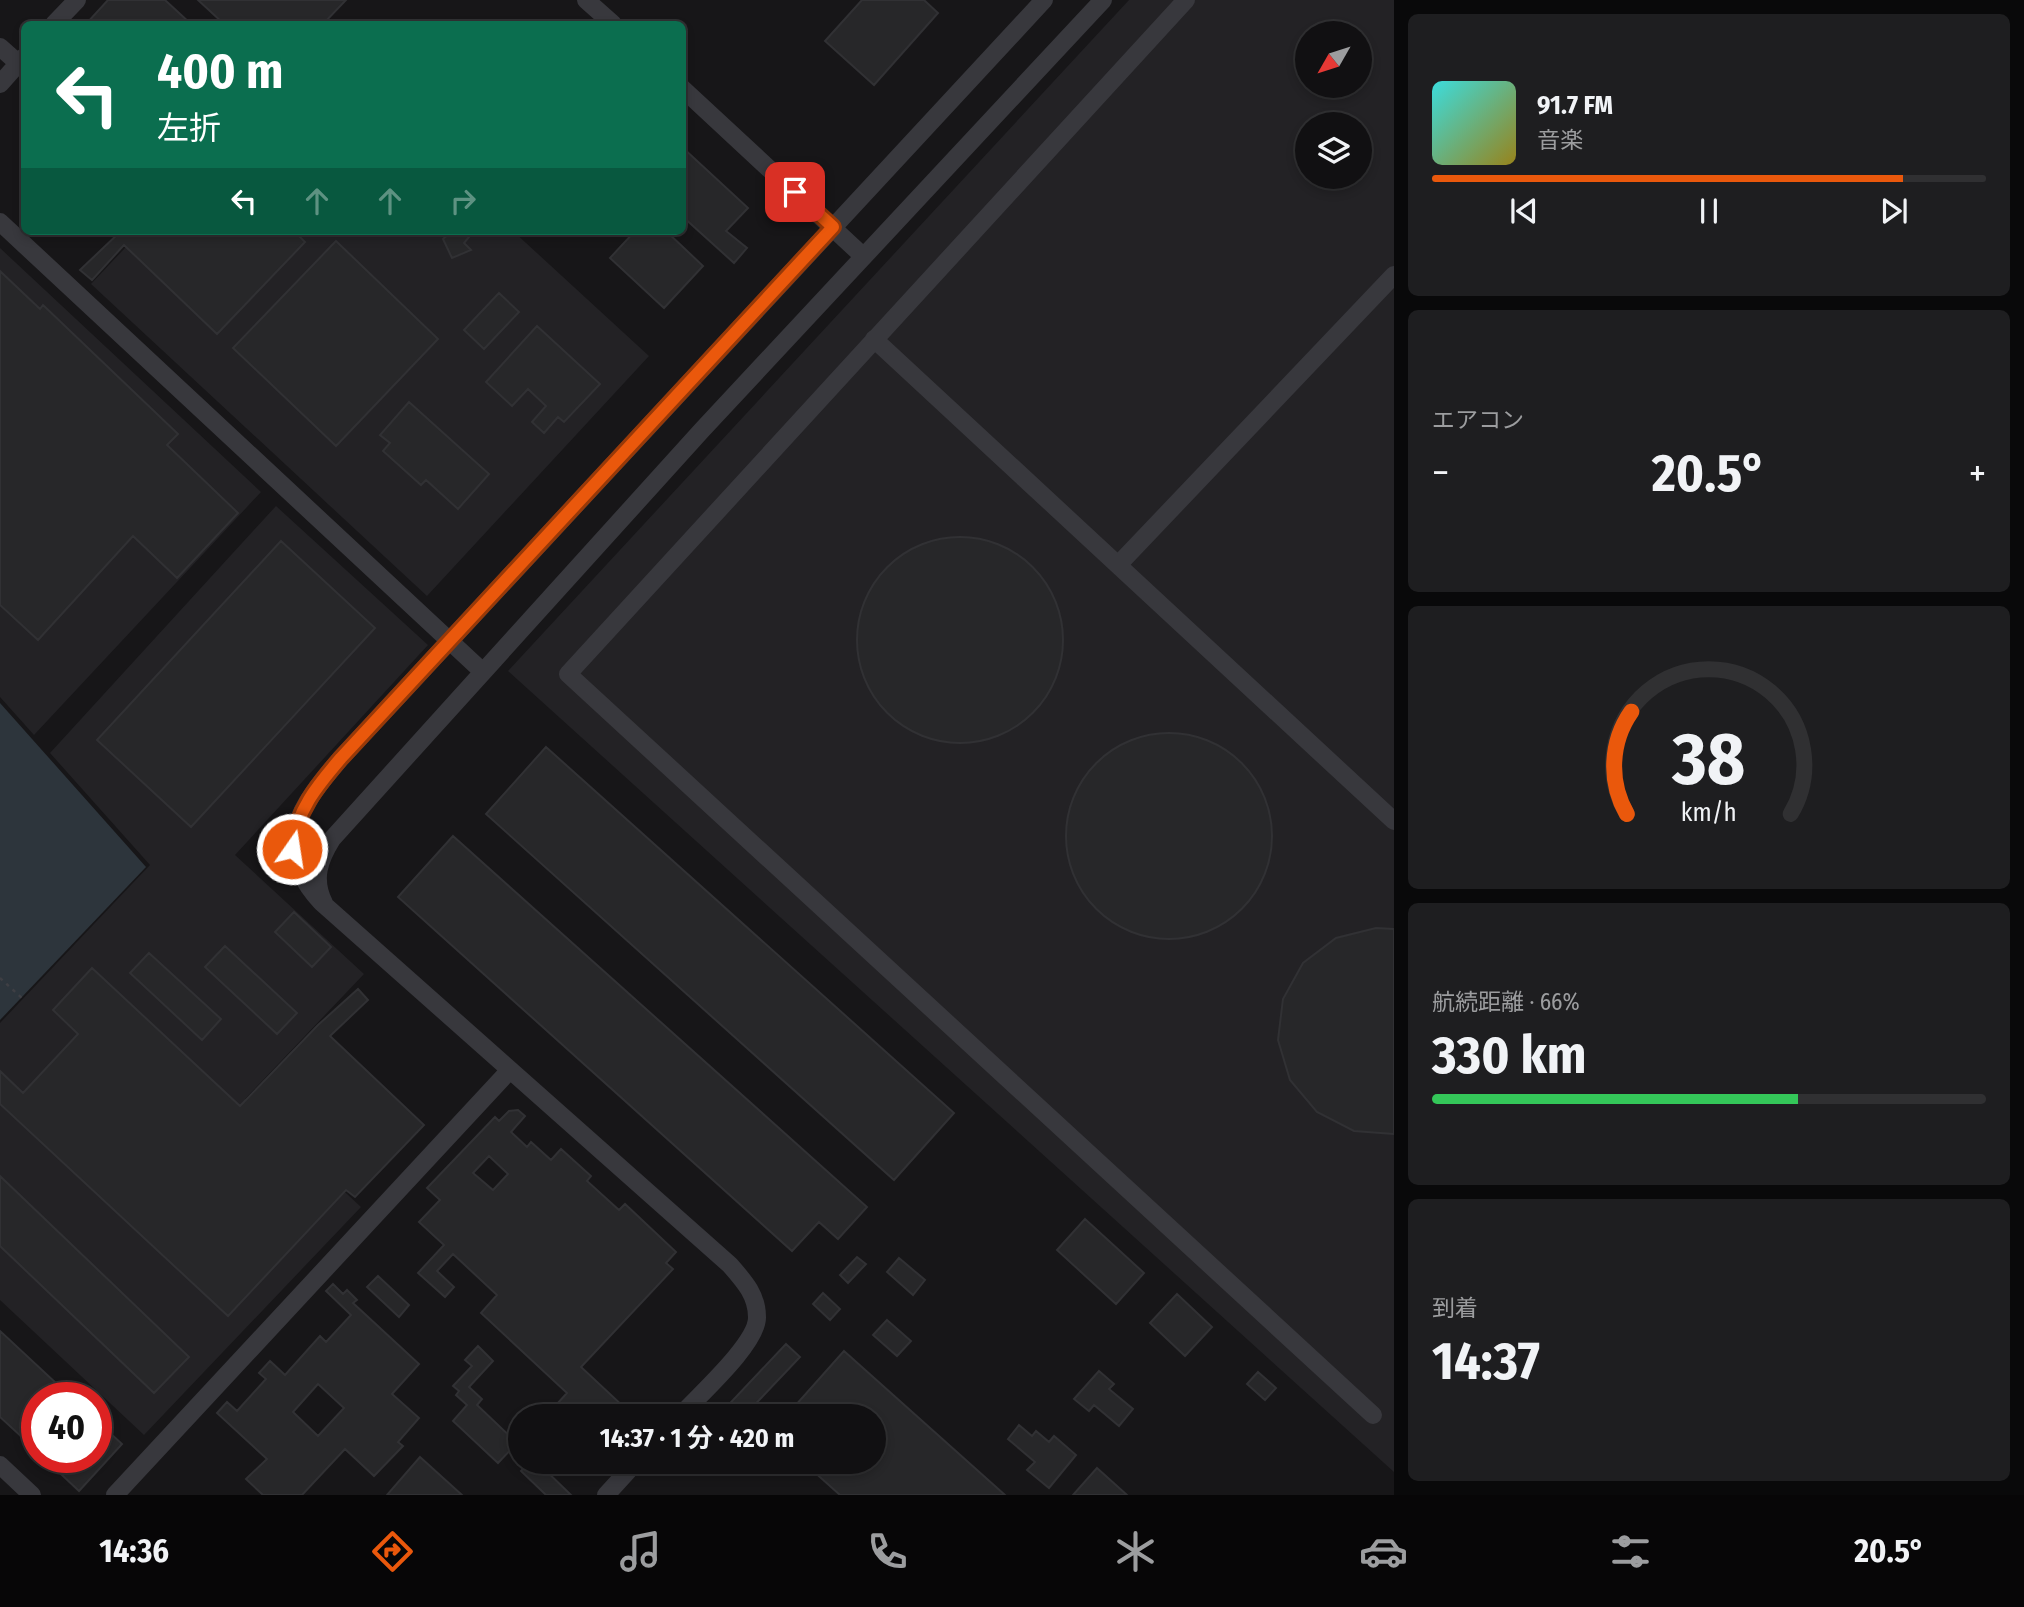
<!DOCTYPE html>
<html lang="ja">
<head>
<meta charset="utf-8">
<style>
  :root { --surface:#111012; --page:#1e1e20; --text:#f1f3f6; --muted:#9c9d9f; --line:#303032; --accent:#ea580c }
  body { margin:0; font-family:"Fira Sans Condensed","Noto Sans JP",sans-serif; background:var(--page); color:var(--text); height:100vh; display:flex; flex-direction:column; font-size:26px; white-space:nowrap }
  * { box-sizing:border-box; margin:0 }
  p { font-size:23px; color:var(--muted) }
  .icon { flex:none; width:38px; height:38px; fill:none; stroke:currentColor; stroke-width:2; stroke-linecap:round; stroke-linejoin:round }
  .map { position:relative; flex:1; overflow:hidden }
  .details { display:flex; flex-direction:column; gap:14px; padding:14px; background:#09090a; width:630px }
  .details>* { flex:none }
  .top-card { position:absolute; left:21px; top:21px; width:665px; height:214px; border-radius:10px; box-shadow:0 4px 10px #0003,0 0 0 2px var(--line); background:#0b6e4f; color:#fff; overflow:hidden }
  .needle { width:46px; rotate:231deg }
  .buttons { position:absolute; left:1295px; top:21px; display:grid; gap:14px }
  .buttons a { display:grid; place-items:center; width:77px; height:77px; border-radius:50%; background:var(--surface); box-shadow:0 4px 10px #0003,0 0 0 2px var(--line); font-size:35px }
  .speed { position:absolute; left:21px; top:1382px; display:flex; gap:14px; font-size:35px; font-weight:700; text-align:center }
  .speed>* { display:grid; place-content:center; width:91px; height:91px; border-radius:50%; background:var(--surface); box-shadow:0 4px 10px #0003,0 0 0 2px var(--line); line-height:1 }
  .speed .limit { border:10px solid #d22; background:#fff; color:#111 }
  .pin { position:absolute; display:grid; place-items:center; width:60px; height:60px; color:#fff; margin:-30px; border-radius:14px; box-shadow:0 4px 10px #0006 }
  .me { position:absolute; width:77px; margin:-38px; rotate:13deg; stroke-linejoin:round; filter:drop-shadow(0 0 5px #0008) }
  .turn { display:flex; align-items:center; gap:24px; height:147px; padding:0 21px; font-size:32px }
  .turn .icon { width:91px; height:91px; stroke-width:2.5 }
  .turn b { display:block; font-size:49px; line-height:60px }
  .lanes { display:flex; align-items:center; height:66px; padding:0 21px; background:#0003; justify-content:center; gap:35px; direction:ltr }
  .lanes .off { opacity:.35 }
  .big { font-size:52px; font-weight:700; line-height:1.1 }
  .details .card { flex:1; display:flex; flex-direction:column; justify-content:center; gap:10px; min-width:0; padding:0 24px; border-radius:10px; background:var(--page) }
  .details .dial { align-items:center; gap:0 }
  .dial svg { height:182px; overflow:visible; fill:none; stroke:var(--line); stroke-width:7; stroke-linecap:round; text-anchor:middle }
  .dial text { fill:var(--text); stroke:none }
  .song { display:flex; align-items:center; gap:21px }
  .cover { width:84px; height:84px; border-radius:10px; background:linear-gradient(135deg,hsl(180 70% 55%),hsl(50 70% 35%)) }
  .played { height:7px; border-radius:4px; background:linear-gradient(90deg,var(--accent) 85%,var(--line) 85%) }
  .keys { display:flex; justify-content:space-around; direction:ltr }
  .heat { display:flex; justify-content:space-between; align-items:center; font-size:38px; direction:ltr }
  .charge { height:10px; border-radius:5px; background:linear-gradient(90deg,#34c759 66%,var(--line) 0) }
  .trip { position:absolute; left:508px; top:1404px; width:378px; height:70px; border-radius:35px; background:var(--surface); box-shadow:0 4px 10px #0003,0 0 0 2px var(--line); font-weight:700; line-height:70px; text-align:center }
  .tabs { display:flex; height:112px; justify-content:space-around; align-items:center; background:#070607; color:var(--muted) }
  .tabs .icon { width:49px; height:49px }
  .tabs .on { color:var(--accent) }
  .tabs b { font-size:32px; color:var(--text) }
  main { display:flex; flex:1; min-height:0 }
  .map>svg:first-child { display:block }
</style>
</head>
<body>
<main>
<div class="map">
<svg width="1394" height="1495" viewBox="0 0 1394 1495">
  <rect width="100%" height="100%" fill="#171618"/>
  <path fill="#232225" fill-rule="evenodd" d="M1129 0H1394V1472L508 671ZM1307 33H1360V86H1307ZM1307 124H1360V177H1307Z
    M141 231H513L649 356 427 596 91 284Z
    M0 248 261 492 34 735 0 697Z
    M276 506 428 645 235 855 364 974 245 1099 361 1207 144 1435 0 1300V1023L150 865 50 753Z"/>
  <path fill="#2d353c" d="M0 703 146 867 0 1020Z"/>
  <path fill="#272729" stroke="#313134" stroke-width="2" fill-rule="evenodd" d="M108 0H165L191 24H86Z
    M198 0H346L323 24H224Z
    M862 0H924L938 13 874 85 825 41Z
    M682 147 748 208 726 231 747 248 734 263 682 216Z
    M121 231H294L305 242 217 334 124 245 92 280 80 270Z
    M466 231H474L464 243 471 250 452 258 443 239 451 232 458 235Z
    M635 231H666L703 266 664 308 610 258Z
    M336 241 438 339 336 446 233 348Z
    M0 271 40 309 43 305 178 434 167 445 238 513 177 578 133 536 38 640 0 605Z
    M499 293 519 312 484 349 464 330Z
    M537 326 600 384 564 422 558 417 544 433 532 422 546 406 528 389 512 406 486 382Z
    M409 402 489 474 458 509 426 480 421 485 383 451 390 443 380 435Z
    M857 640a103 103 0 1 1 206 0a103 103 0 1 1-206 0Z
    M281 541 375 628 191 827 97 740Z
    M1066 836a103 103 0 1 1 206 0a103 103 0 1 1-206 0Z
    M546 747 954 1113 894 1180 486 814Z
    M453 836 867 1207 838 1239 819 1222 792 1251 398 897Z
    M294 912 331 947 312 967 275 932Z
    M1376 928 1394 929V1134L1354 1131 1317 1112 1290 1080 1278 1040 1283 999 1303 963 1336 938Z
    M225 946 297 1013 277 1034 205 967Z
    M149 953 221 1019 202 1040 130 973Z
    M92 968 240 1106 318 1025 358 989 368 1000 330 1036 424 1125 355 1197 346 1190 228 1316 0 1104V1071L23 1093 78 1034 53 1010Z
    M518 1110 525 1116 511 1132 527 1147 531 1142 551 1160 561 1149 591 1176 587 1181 619 1210 625 1204 676 1252 666 1263 673 1269 581 1367 625 1408 618 1416H546L567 1393 481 1313 497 1295 453 1254 437 1271 454 1287 445 1297 418 1273 444 1245 419 1222 440 1200 427 1188 495 1117 499 1121 509 1111ZM489 1156 508 1174 493 1190 473 1173Z
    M0 1176 189 1357 154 1393 0 1246Z
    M1085 1219 1144 1273 1116 1304 1057 1250Z
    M857 1257 866 1264 848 1283 840 1275Z
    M899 1258 925 1280 913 1295 887 1272Z
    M378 1276 409 1305 399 1317 367 1287Z
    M333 1284 343 1294 347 1290 357 1300 353 1303 419 1364 392 1394 419 1418 398 1442 403 1446 374 1476 345 1449 302 1495H263L246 1479 267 1459 217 1413 227 1402 237 1411 266 1379 259 1373 270 1361 285 1375 320 1336 326 1342 351 1315 326 1291ZM318 1384 344 1408 318 1436 293 1412Z
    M823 1293 840 1309 830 1320 813 1304Z
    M1177 1294 1212 1327 1185 1356 1150 1323Z
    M887 1320 911 1341 897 1356 873 1335Z
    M0 1331 72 1398H37V1451L0 1417Z
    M786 1344 800 1357 744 1416H718Z
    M478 1346 493 1361 469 1387 482 1399 477 1405 517 1443 498 1463 453 1421 467 1405 456 1395 459 1391 453 1386 472 1366 465 1360Z
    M844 1351 1005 1495H840L802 1461H873V1416H786Z
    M1099 1371 1114 1384 1109 1389 1133 1409 1119 1426 1094 1405 1089 1411 1074 1399Z
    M1258 1372 1276 1388 1265 1400 1247 1384Z
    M96 1420 122 1444 79 1491 44 1458H96Z
    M1019 1425 1032 1436 1036 1431 1049 1442 1054 1436 1076 1455 1049 1488 1027 1470 1035 1462 1008 1439Z
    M420 1457 462 1495H387Z
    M530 1461H536L571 1495H546L521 1471Z
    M1097 1468 1127 1495H1073Z"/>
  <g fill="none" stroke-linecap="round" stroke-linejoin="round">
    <path stroke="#3e3f44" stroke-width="2.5" stroke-dasharray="3.5 5" stroke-linecap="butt" d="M0 978 23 999"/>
    <path stroke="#38383d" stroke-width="18" d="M586 0 613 24
      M1186 0 568 674 1373 1415
      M54 24 77 0
      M0 47 18 63
      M0 84 24 57
      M682 88 863 256
      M0 222 483 672
      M874 339 1394 821
      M1118 565 1394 275
      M324 903C312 879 319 860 332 839L702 430 1103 0
      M680 1416C698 1396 758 1343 757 1317 757 1295 744 1281 730 1265L321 902C270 846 299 807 341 758L1044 0
      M0 1465 32 1495
      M115 1495 510 1070
      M606 1495 637 1461"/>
  </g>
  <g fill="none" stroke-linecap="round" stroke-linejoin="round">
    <g stroke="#983908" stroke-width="18">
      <path id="route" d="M292 849C296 811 317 786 341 758L833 227 795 192"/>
    </g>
    <use href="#route" stroke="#ea580c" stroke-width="12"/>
  </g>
</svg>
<div class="buttons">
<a><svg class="needle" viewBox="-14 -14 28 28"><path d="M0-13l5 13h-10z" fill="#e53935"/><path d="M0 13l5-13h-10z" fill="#9c9d9f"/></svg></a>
<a><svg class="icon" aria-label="layers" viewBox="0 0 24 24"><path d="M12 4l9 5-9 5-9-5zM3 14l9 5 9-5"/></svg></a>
</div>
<div class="speed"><div class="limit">40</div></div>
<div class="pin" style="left:795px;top:192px;background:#d93025"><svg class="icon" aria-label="arrive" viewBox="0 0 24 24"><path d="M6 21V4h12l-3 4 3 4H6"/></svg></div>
<svg class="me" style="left:292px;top:849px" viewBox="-20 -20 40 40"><circle r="17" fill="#ea580c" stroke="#fff" stroke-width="3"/><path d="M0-11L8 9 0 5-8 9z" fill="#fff"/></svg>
<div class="trip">14:37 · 1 分 · 420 m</div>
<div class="top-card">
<div class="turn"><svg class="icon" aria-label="left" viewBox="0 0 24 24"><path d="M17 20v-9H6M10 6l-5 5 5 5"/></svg><div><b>400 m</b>左折</div></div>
<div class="lanes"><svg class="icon" aria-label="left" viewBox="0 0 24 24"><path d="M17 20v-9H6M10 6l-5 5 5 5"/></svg><svg class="icon off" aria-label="ahead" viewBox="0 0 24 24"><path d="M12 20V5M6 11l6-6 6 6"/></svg><svg class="icon off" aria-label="ahead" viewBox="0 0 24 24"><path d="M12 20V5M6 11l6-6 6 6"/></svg><svg class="icon off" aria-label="right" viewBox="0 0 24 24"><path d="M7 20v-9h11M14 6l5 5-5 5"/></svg></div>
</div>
</div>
<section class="details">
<div class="card">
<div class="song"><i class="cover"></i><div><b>91.7 FM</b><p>音楽</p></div></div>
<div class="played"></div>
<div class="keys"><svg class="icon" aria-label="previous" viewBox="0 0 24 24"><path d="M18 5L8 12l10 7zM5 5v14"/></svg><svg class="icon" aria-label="pause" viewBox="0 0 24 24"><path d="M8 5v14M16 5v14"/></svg><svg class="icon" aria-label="next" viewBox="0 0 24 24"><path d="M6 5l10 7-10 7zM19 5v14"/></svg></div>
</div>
<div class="card"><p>エアコン</p>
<div class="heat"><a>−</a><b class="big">20.5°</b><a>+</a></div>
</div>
<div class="card dial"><svg viewBox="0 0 100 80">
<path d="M14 69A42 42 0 1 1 86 69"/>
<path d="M14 69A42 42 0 0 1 16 24" stroke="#ea580c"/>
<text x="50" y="56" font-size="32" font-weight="700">38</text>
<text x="50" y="72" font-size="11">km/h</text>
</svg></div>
<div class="card"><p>航続距離 · 66%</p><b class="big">330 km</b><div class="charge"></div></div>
<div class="card"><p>到着</p><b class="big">14:37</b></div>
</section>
</main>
<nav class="tabs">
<b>14:36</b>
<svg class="icon on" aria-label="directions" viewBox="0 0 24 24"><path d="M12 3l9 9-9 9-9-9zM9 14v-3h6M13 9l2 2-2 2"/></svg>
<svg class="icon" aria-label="music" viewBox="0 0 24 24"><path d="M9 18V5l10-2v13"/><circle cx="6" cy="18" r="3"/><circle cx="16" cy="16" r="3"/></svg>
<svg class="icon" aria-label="phone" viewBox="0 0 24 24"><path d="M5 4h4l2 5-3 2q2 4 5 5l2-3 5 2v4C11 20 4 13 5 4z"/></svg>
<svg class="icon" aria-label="climate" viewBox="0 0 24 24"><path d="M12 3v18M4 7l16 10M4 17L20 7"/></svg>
<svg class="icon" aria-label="car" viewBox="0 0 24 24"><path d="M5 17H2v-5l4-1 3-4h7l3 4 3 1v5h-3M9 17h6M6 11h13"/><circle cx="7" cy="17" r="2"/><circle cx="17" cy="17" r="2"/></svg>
<svg class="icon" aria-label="filters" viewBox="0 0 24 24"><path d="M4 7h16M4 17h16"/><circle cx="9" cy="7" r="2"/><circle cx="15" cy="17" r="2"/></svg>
<b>20.5°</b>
</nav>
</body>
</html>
